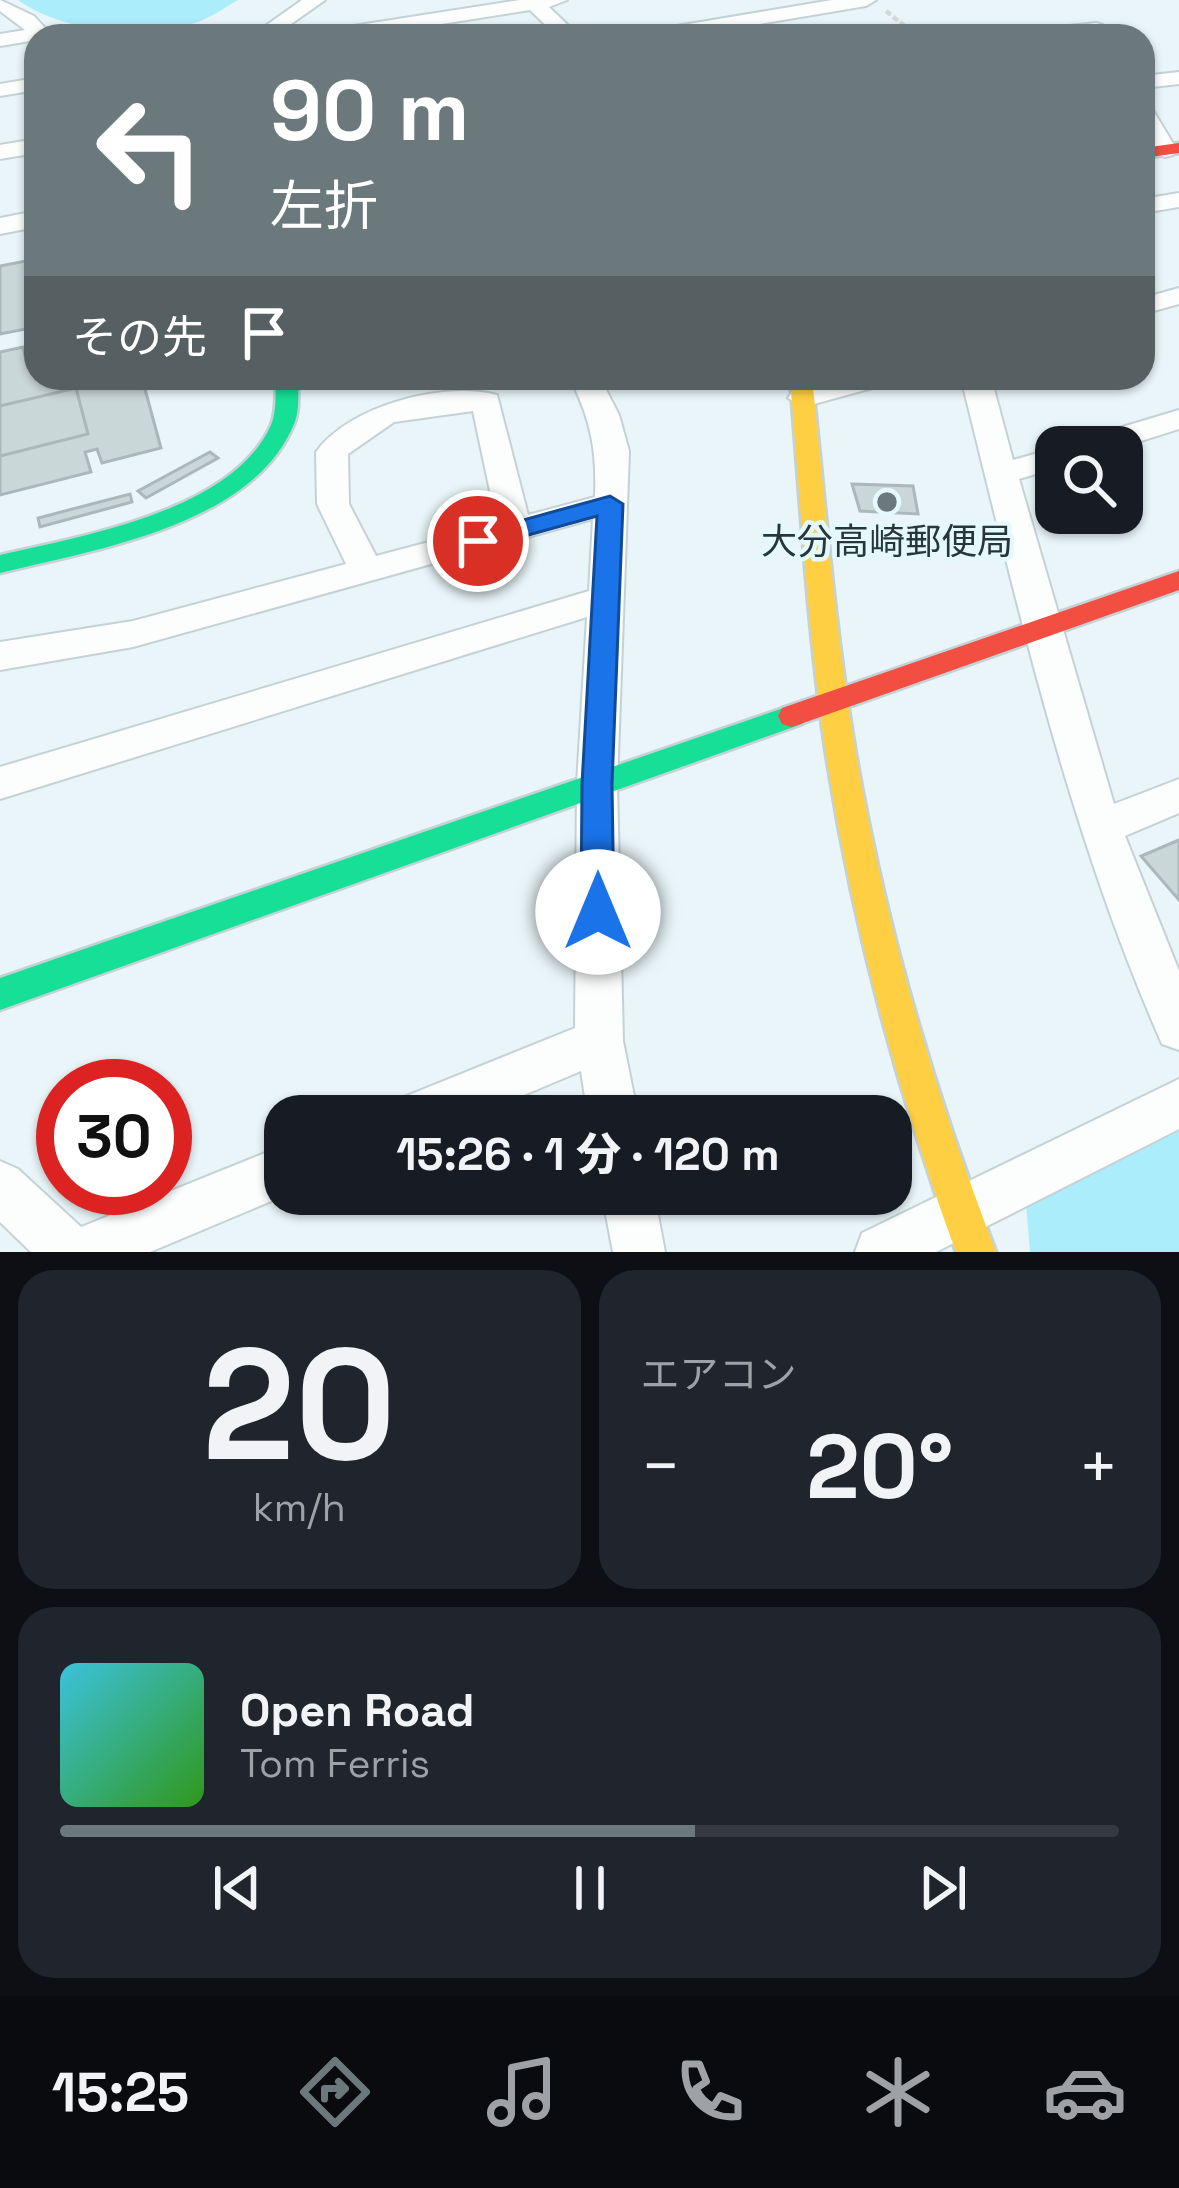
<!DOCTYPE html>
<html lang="ja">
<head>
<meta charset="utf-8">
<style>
  :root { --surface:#171b24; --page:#20242c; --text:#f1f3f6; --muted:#9ea1a6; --line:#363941; --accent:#6c797c }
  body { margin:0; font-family:"Space Grotesk","Noto Sans JP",sans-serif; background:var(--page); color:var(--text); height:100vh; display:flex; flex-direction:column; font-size:45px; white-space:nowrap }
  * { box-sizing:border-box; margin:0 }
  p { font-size:39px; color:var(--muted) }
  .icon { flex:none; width:66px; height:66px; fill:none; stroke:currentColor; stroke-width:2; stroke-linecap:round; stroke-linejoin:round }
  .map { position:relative; height:1252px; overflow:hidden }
  .panel { display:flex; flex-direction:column; gap:18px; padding:18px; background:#0d0f14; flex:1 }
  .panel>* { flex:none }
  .banner { position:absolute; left:24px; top:24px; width:1131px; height:366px; border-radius:36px; box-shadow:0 3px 9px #0004; background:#6c797c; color:#fff; overflow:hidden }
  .tools { position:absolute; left:1035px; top:426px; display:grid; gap:24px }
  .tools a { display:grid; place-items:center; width:108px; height:108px; border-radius:24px; background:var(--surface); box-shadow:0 3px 9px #0004; font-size:60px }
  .speed { position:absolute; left:36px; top:1059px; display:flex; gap:24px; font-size:60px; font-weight:700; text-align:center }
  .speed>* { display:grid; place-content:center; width:156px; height:156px; border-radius:50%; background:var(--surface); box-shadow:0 3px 9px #0004; line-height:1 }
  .speed .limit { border:18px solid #d22; background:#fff; color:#111 }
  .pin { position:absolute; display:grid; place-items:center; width:102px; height:102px; color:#fff; margin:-51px; border:6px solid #fff; border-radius:50%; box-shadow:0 3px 12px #0007 }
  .me { position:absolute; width:132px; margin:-66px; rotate:0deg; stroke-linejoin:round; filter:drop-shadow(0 0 9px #0008) }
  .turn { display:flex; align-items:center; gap:42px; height:252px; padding:0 48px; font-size:54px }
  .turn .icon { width:156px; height:156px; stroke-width:2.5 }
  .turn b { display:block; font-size:84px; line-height:102px }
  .then { display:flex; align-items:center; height:114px; padding:0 48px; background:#0003; gap:24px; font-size:45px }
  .big { font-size:90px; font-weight:800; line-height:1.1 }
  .panel .card { flex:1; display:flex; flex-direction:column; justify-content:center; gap:18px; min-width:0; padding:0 42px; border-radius:36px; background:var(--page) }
  .panel .dial { align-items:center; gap:0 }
  .dial b { font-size:156px; line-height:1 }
  .song { display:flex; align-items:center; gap:36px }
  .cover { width:144px; height:144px; border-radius:18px; background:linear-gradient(135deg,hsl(190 70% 55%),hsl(110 70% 35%)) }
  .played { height:12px; border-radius:6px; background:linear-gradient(90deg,var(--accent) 60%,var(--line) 60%) }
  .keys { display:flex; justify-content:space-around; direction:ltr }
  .heat { display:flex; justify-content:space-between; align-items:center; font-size:66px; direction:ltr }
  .panel .tiles { flex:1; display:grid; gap:18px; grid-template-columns:1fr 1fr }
  .card:last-child { grid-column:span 2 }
  .trip { position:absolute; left:264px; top:1095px; width:648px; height:120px; border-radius:36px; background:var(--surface); box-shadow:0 3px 9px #0004; font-weight:800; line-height:120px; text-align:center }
  .menu { display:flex; height:192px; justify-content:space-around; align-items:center; background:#090b0e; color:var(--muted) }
  .menu .icon { width:84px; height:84px }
  .menu .selected { color:var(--accent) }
  .menu b { font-size:54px; color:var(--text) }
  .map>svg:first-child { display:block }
</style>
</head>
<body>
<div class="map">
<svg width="1179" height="1252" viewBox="0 0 1179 1252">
  <rect width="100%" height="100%" fill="#e9f5f8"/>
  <path fill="#acedfb" d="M18 0H238C224 8 210 18 195 23 144 41 60 31 18 0Z
    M1179 1126V1252H1030L1026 1203Z"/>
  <path fill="#cad7d8" stroke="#abb7b9" stroke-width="3" d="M36 259V327L0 334V266Z
    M23 347 27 365 36 363V378H142L161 448 102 463 97 449 85 452 91 472 0 495V456L88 434 76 388 0 406V352Z
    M23 347 27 365 36 363V378H142L161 448 102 463 97 449 85 452 91 472 0 495V352Z
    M210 452 218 458 146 498 138 491Z
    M852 484 913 486 918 514 860 511Z
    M130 494 132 502 40 527 38 518Z
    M1179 840V900L1141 856Z"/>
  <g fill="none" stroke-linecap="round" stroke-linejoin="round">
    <g stroke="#c5d2d5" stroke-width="4">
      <path id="street" d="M0 0 34 16 45 28 138 30 148 36H36V40L0 46V34L25 30 0 11Z
        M302 0H325L274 36H251Z
        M520 0H567L549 7 579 36H557L530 10 365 36H317L327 30Z
        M832 0H876L866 6 688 36H643L653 30Z
        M1096 23 1103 25V33L1023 36 1033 30Z
        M1179 72V84L1143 88V76Z
        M36 78V90L0 96V84Z
        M1143 105 1151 107 1177 150 1173 155 1165 157C1143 151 1143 125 1143 105Z
        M36 139V153L0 159V145Z
        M1179 193V207L1143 213V199Z
        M36 211V227L0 234V218Z
        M1179 288V304L1143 314V298Z
        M570 378H600L619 415 629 451 617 784 623 1041 638 1116H588L581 1071 474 1116H391L399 1099 575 1028 577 784 587 617 0 799V767L589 591 593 519 133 647 0 670V642L133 621 346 564 317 504 316 452C349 406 443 381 497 395L528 515 595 497C597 451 591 420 570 378ZM473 411 497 524 376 556 349 504 348 454 394 422Z
        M843 378H892L887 384 803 407 788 398 792 392Z
        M961 378H991L1013 460 1056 448V468L1019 479 1114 804 1179 779V813L1125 836 1179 971V1050L1162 1044C1068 831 1017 603 961 378Z
        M1179 410V429L1122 447H1074L1079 440Z
        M1179 1079V1129L936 1252H855L862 1233Z
        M285 1145 288 1194 150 1252H31L0 1222V1161L18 1169 81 1227Z
        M602 1194H654L665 1252H613Z"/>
    </g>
    <g stroke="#c5d2d5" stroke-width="5">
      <path id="fast" d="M276 378H298C298 393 300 410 294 424 253 525 94 550 0 573V555C82 536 233 511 271 425 277 411 275 393 276 378Z
        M792 705 802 708 806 716 802 724 0 1010V978Z"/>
    </g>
    <g stroke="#c5d2d5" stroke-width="5">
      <path id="slow" d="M790 378H812C825 499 834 621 854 742 883 917 932 1086 996 1252H956C895 1086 850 916 824 741 807 621 800 499 790 378Z"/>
    </g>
    <g stroke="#c5d2d5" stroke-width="5">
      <path id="jam" d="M1179 143V153L1143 158V148Z
        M1179 571V590L792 727 782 724 778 716 782 708Z"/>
    </g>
    <path stroke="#d5d9da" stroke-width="4.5" stroke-dasharray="6 3" stroke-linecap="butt" d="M886 11 917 36"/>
    <use href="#street" fill="#fcfefe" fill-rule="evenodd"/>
    <use href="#fast" fill="#16e098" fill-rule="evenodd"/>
    <use href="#slow" fill="#ffcf43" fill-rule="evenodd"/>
    <use href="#jam" fill="#f24e42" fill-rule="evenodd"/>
  </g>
  <path fill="#1a73e8" stroke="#114b97" stroke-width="3" d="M610 496 623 504 612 784 614 912 610 923 598 927 586 923 581 912 582 784 597 516 478 549 465 541 469 535Z"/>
  <circle fill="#6c797c" stroke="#e3f9fe" stroke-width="4.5" cx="887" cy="502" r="12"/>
  <g text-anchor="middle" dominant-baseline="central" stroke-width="9" stroke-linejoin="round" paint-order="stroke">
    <g font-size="36" fill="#283639" stroke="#e3f9fe">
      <text x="887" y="542">大分高崎郵便局</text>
    </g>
  </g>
</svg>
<div class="tools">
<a><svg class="icon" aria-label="search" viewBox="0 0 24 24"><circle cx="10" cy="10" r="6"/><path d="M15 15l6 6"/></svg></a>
</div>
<div class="speed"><div class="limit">30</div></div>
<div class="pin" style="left:478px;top:541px;background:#d93025"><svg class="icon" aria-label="arrive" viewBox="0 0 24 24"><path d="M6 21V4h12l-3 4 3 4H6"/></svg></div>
<svg class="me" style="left:598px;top:912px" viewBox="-20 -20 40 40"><circle r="19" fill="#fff"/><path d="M0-13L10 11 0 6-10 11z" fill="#1a73e8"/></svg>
<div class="trip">15:26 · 1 分 · 120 m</div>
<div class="banner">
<div class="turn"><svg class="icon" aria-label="left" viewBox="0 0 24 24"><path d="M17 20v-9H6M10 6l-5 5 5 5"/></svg><div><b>90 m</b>左折</div></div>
<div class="then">その先<svg class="icon" aria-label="arrive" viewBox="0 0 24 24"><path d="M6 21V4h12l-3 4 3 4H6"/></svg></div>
</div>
</div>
<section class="panel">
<div class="tiles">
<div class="card dial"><b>20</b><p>km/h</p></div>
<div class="card"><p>エアコン</p>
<div class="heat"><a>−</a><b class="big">20°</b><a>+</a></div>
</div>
<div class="card">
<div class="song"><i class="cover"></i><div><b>Open Road</b><p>Tom Ferris</p></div></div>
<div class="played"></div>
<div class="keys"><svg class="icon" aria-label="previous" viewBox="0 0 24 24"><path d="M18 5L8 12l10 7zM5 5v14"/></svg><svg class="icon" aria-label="pause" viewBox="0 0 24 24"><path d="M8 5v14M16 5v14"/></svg><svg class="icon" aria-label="next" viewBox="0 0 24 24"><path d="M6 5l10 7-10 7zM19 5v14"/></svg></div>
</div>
</div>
</section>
<nav class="menu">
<b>15:25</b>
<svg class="icon selected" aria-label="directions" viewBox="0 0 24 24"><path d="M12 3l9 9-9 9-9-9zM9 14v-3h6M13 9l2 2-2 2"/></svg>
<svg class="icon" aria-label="music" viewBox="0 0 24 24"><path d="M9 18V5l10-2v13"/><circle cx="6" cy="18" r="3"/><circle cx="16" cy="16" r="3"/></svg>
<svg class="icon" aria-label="phone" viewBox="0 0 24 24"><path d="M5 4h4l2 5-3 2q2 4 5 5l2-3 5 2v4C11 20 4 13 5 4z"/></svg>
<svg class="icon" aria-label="climate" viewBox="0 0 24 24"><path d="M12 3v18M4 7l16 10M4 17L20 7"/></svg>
<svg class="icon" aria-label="car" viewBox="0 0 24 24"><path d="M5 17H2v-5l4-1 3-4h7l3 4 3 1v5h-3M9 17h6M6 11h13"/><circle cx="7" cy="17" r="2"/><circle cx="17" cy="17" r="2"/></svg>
</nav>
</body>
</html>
